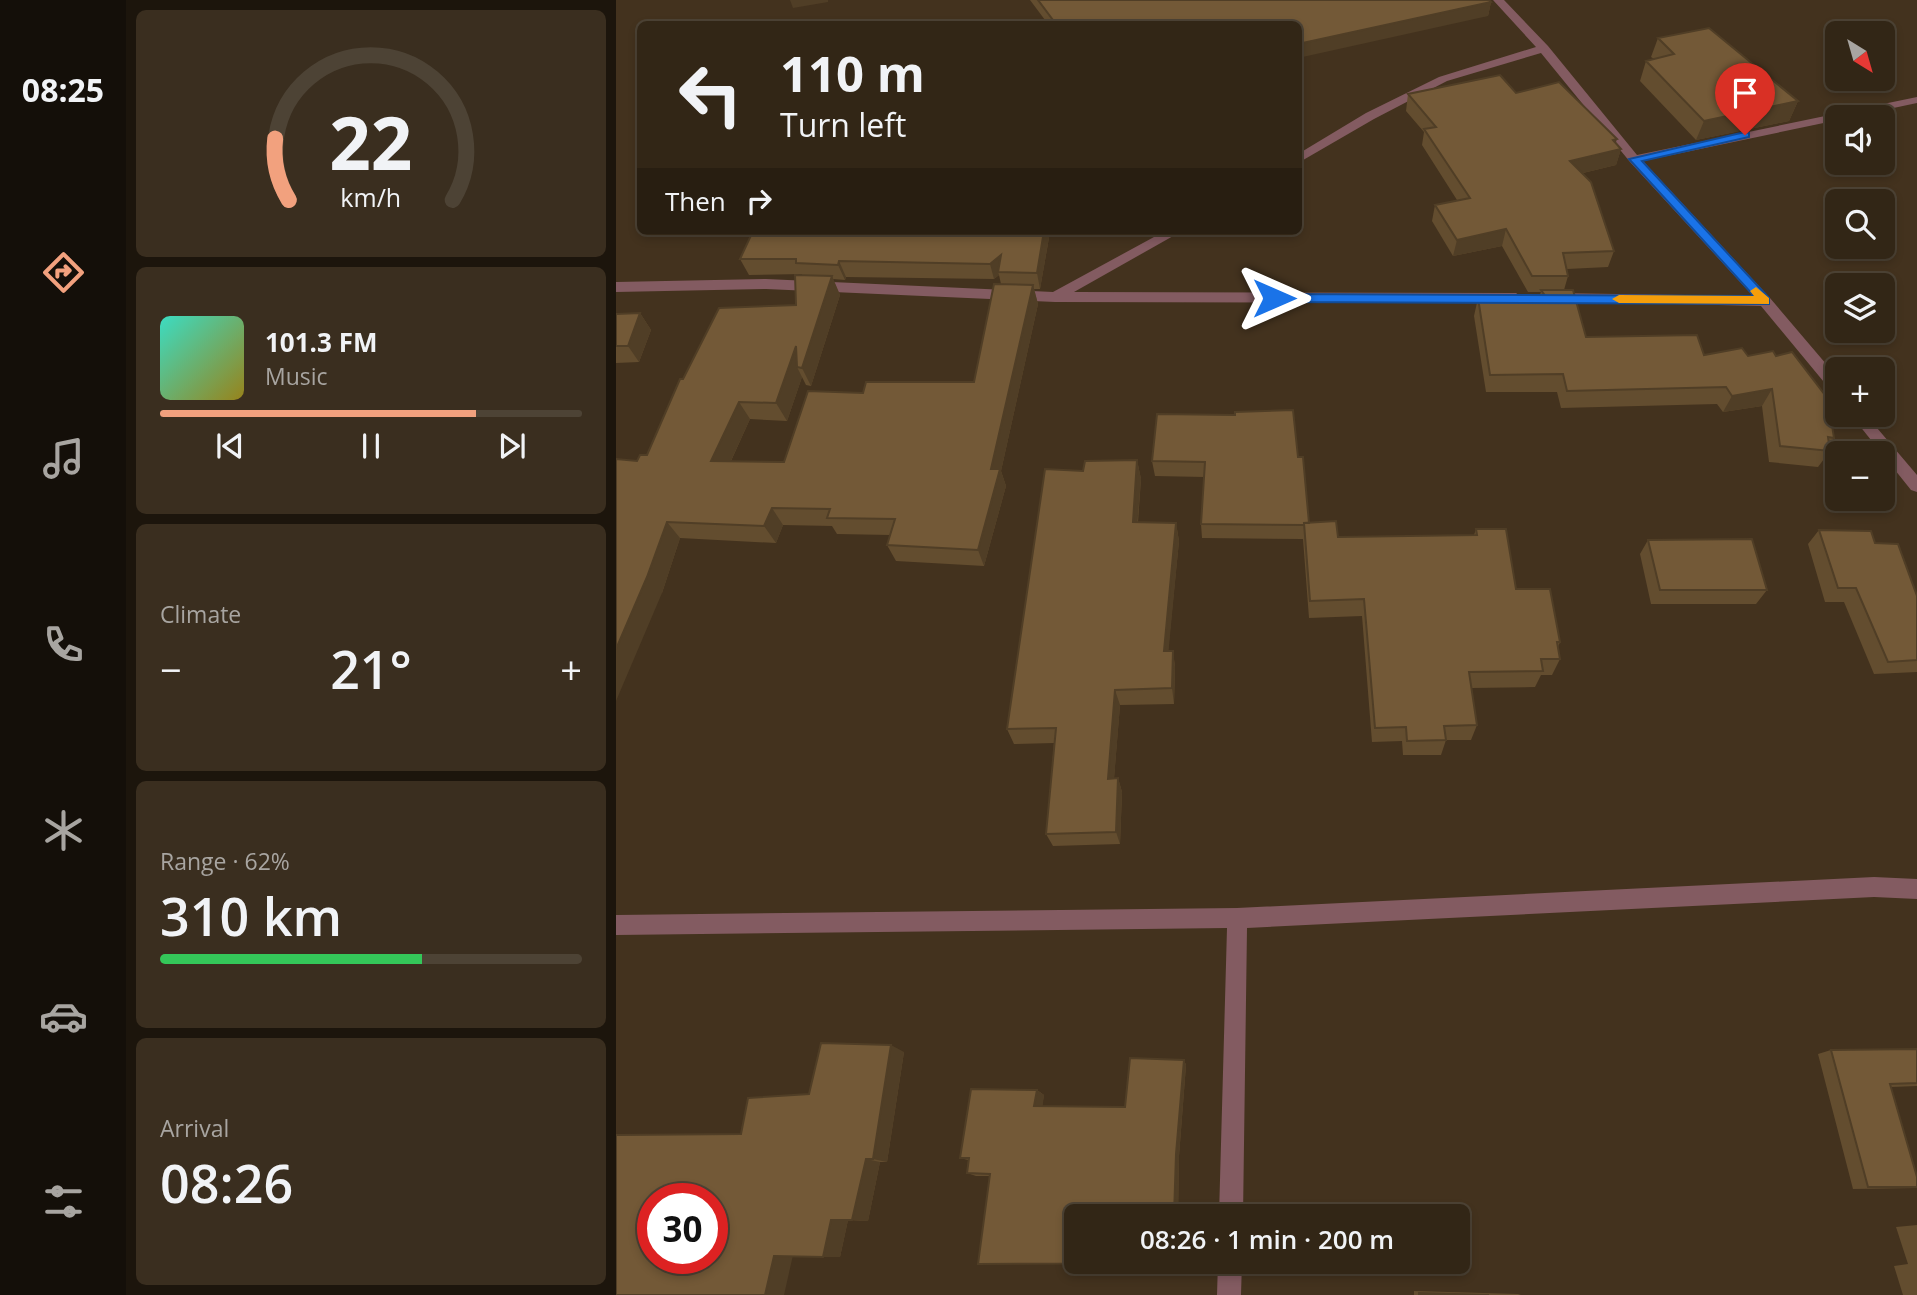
<!DOCTYPE html>
<html lang="en">
<head>
<meta charset="utf-8">
<style>
  :root { --surface:#322616; --page:#3a2e1f; --text:#f1f3f6; --muted:#a8a5a1; --line:#4d4335; --accent:#f2a17e }
  body { margin:0; font-family:"Open Sans",sans-serif; background:var(--page); color:var(--text); height:100vh; display:flex; flex-direction:column; font-size:26px; white-space:nowrap }
  * { box-sizing:border-box; margin:0 }
  p { font-size:23px; color:var(--muted) }
  .icon { flex:none; width:38px; height:38px; fill:none; stroke:currentColor; stroke-width:2; stroke-linecap:round; stroke-linejoin:round }
  .map { position:relative; flex:1; overflow:hidden }
  .sheet { display:flex; flex-direction:column; gap:10px; padding:10px; background:#1c150c; width:490px }
  .sheet>* { flex:none }
  .guide { position:absolute; left:21px; top:21px; width:665px; height:214px; border-radius:10px; box-shadow:0 4px 10px #0003,0 0 0 2px var(--line); background:#322616; color:var(--text); overflow:hidden }
  .needle { width:46px; rotate:143deg }
  .fabs { position:absolute; left:1209px; top:21px; display:grid; gap:14px }
  .fabs a { display:grid; place-items:center; width:70px; height:70px; border-radius:10px; background:var(--surface); box-shadow:0 4px 10px #0003,0 0 0 2px var(--line); font-size:35px }
  .speed { position:absolute; left:21px; top:1183px; display:flex; gap:14px; font-size:35px; font-weight:700; text-align:center }
  .speed>* { display:grid; place-content:center; width:91px; height:91px; border-radius:50%; background:var(--surface); box-shadow:0 4px 10px #0003,0 0 0 2px var(--line); line-height:1 }
  .speed .limit { border:10px solid #d22; background:#fff; color:#111 }
  .pin { position:absolute; display:grid; place-items:center; width:60px; height:60px; color:#fff; margin:-72px -30px; border-radius:50% 50% 50% 0; rotate:-45deg; box-shadow:0 0 7px #0007 }
  .pin .icon { rotate:45deg }
  .me { position:absolute; width:77px; margin:-38px; rotate:90deg; stroke-linejoin:round; filter:drop-shadow(0 0 5px #0008) }
  .turn { display:flex; align-items:center; gap:24px; height:147px; padding:0 28px; font-size:32px }
  .turn .icon { width:91px; height:91px; stroke-width:2.5 }
  .turn b { display:block; font-size:49px; line-height:60px }
  .then { display:flex; align-items:center; height:66px; padding:0 28px; background:#0003; gap:14px; font-size:26px }
  .big { font-size:52px; font-weight:600; line-height:1.1 }
  .sheet .card { flex:1; display:flex; flex-direction:column; justify-content:center; gap:10px; min-width:0; padding:0 24px; border-radius:10px; background:var(--page) }
  .sheet .dial { align-items:center; gap:0 }
  .dial svg { height:182px; overflow:visible; fill:none; stroke:var(--line); stroke-width:7; stroke-linecap:round; text-anchor:middle }
  .dial text { fill:var(--text); stroke:none }
  .song { display:flex; align-items:center; gap:21px }
  .cover { width:84px; height:84px; border-radius:10px; background:linear-gradient(135deg,hsl(170 70% 55%),hsl(50 70% 35%)) }
  .played { height:7px; border-radius:4px; background:linear-gradient(90deg,var(--accent) 75%,var(--line) 75%) }
  .keys { display:flex; justify-content:space-around; direction:ltr }
  .heat { display:flex; justify-content:space-between; align-items:center; font-size:38px; direction:ltr }
  .charge { height:10px; border-radius:5px; background:linear-gradient(90deg,#34c759 62%,var(--line) 0) }
  .trip { position:absolute; left:448px; top:1204px; width:406px; height:70px; border-radius:10px; background:var(--surface); box-shadow:0 4px 10px #0003,0 0 0 2px var(--line); font-weight:600; line-height:70px; text-align:center }
  main { display:flex; flex:1; min-height:0 }
  .tab-bar { display:flex; flex-direction:column; width:126px; justify-content:space-around; align-items:center; background:#140f09; color:var(--muted) }
  .tab-bar .icon { width:49px; height:49px }
  .tab-bar .active { color:var(--accent) }
  .tab-bar b { font-size:32px; color:var(--text) }
  .map>svg:first-child { display:block }
</style>
</head>
<body>
<main>
<nav class="tab-bar">
<b>08:25</b>
<svg class="icon active" aria-label="directions" viewBox="0 0 24 24"><path d="M12 3l9 9-9 9-9-9zM9 14v-3h6M13 9l2 2-2 2"/></svg>
<svg class="icon" aria-label="music" viewBox="0 0 24 24"><path d="M9 18V5l10-2v13"/><circle cx="6" cy="18" r="3"/><circle cx="16" cy="16" r="3"/></svg>
<svg class="icon" aria-label="phone" viewBox="0 0 24 24"><path d="M5 4h4l2 5-3 2q2 4 5 5l2-3 5 2v4C11 20 4 13 5 4z"/></svg>
<svg class="icon" aria-label="climate" viewBox="0 0 24 24"><path d="M12 3v18M4 7l16 10M4 17L20 7"/></svg>
<svg class="icon" aria-label="car" viewBox="0 0 24 24"><path d="M5 17H2v-5l4-1 3-4h7l3 4 3 1v5h-3M9 17h6M6 11h13"/><circle cx="7" cy="17" r="2"/><circle cx="17" cy="17" r="2"/></svg>
<svg class="icon" aria-label="filters" viewBox="0 0 24 24"><path d="M4 7h16M4 17h16"/><circle cx="9" cy="7" r="2"/><circle cx="15" cy="17" r="2"/></svg>
</nav>
<section class="sheet">
<div class="card dial"><svg viewBox="0 0 100 80">
<path d="M14 69A42 42 0 1 1 86 69"/>
<path d="M14 69A42 42 0 0 1 8 42" stroke="#f2a17e"/>
<text x="50" y="56" font-size="32" font-weight="700">22</text>
<text x="50" y="72" font-size="11">km/h</text>
</svg></div>
<div class="card">
<div class="song"><i class="cover"></i><div><b>101.3 FM</b><p>Music</p></div></div>
<div class="played"></div>
<div class="keys"><svg class="icon" aria-label="previous" viewBox="0 0 24 24"><path d="M18 5L8 12l10 7zM5 5v14"/></svg><svg class="icon" aria-label="pause" viewBox="0 0 24 24"><path d="M8 5v14M16 5v14"/></svg><svg class="icon" aria-label="next" viewBox="0 0 24 24"><path d="M6 5l10 7-10 7zM19 5v14"/></svg></div>
</div>
<div class="card"><p>Climate</p>
<div class="heat"><a>−</a><b class="big">21°</b><a>+</a></div>
</div>
<div class="card"><p>Range · 62%</p><b class="big">310 km</b><div class="charge"></div></div>
<div class="card"><p>Arrival</p><b class="big">08:26</b></div>
</section>
<div class="map">
<svg width="1301" height="1295" viewBox="0 0 1301 1295">
  <rect width="100%" height="100%" fill="#43321e"/>
  <g fill="none" stroke-linecap="round" stroke-linejoin="round">
    <path fill="#835b61" fill-rule="evenodd" d="M877 0H888L932 46 1021 155 1301 97V103L1235 117H1222V120L1027 161 1154 298 1222 378V394L1217 393 1145 306 930 301V295L935 293 1137 296 1014 162 925 53 831 81 758 119 682 163V154L750 113 823 77 920 47Z
      M549 231H566L458 292 900 293 907 298 900 303 439 302 150 289 0 292V282L150 279 437 292Z
      M1235 415H1250L1301 475V492L1295 490Z
      M1258 877 1301 879V899L1258 897 631 928 627 1216H603L611 928 0 935V915L621 908Z
      M602 1262H626L625 1295H601Z"/>
  </g>
  <path fill="#634d2f" fill-rule="evenodd" d="M414 0H873L875 2 872 16 682 24H432Z
    M1042 38 1182 101 1173 121 1080 140 1024 81 1030 61 1038 59 1035 57Z
    M900 93 1000 143 1005 149 1000 165 967 173 998 251 992 267 951 269 952 276 948 290 970 337 1088 355 1132 356 1218 438 1213 446 1214 451 1202 467 1153 462 1146 406 1107 412 1101 404 945 408 941 392H870L858 316 862 298 923 297 925 292H912L886 246 837 256 816 221 819 205 841 200 806 145 808 132 790 111 792 94Z
    M434 232 424 289H418L422 304 385 471 390 486 368 566 280 561 271 545 274 535 221 534 216 526 167 525 160 543 64 538 46 593 21 461 31 455 67 379 180 305 186 274 133 275 124 259ZM383 275 385 284 358 382 247 393 168 462 115 461 134 419 171 421 186 377 190 385 195 386 224 295 217 279 229 280 230 277 378 279Z
    M24 313 35 330 23 362 0 363V314Z
    M682 457 693 523 722 537 858 535 860 529 900 589 944 642 942 647 944 659 936 675H925L919 687 855 688 861 725 855 740H830L825 755H787L786 741 756 742 746 616 693 618 687 539 586 538 585 524 588 477 539 476 536 461Z
    M521 460 525 479 522 522 560 523 563 541 552 651H557L559 667 558 704 504 705 498 778H502L506 792 504 844 437 846 430 834 438 743 398 744 391 729 467 471Z
    M1203 530 1259 543 1301 596V672L1258 674 1228 602H1209L1192 544Z
    M1032 540 1151 590 1140 604H1035L1024 554Z
    M1301 1049V1086L1275 1087 1301 1188 1237 1189 1202 1054 1215 1050Z
    M288 1052 271 1162H264L252 1221 232 1220 224 1257 176 1256 125 1134 193 1094Z
    M514 1058 568 1060 570 1065 563 1156 562 1216H460V1262H560L362 1264 374 1176H360L351 1173 352 1160 344 1158 355 1089 421 1090 428 1095 426 1106 509 1107Z
    M1301 1225V1295H1287L1278 1266 1292 1264 1280 1227Z
    M798 1291 902 1294 905 1295H798Z"/>
  <path fill="#503e26" d="M174 0H212V2L177 8Z
    M875 2 872 16 682 58V44Z
    M1182 101 1173 121 1080 140 1088 121Z
    M1001 139 997 151 1005 149 1000 165 950 177 954 161Z
    M890 229 886 246 837 256 841 240Z
    M428 231H434V232L424 289 421 273Z
    M385 255 382 272 383 275 378 279 374 264Z
    M223 261 230 277 229 280 222 265Z
    M216 276 224 295 195 386 186 368 181 367 186 377 171 421 160 403 180 346Z
    M417 285 422 304 385 471 390 486 368 566 362 550 375 469Z
    M24 313 35 330 23 362 12 346Z
    M1156 389 1146 406 1107 412 1116 396Z
    M123 402 134 419 107 478 95 461Z
    M521 460 525 479 520 540 517 522Z
    M156 508 167 525 160 543 148 526Z
    M51 522 64 538 46 593 0 701V649Z
    M560 523 563 541 551 667 548 651Z
    M557 651 559 667 558 704 556 688Z
    M499 690 504 705 497 792 492 779Z
    M502 778 506 792 504 844 500 832Z
    M275 1045 288 1052 271 1162 257 1159Z
    M568 1060 570 1065 563 1156 562 1216H558L560 1154Z
    M421 1090 428 1095 426 1111 418 1106Z
    M250 1159 264 1162 252 1221 236 1220Z
    M215 1220H232L224 1257H207Z
    M177 1255 168 1295H149L158 1256Z"/>
  <path fill="#735937" stroke="#503e26" stroke-width="2" fill-rule="evenodd" d="M422 0H873L875 2 682 44V24H440Z
    M1093 28 1182 101 1088 121 1030 61 1058 54 1042 38Z
    M884 75 900 93 943 82 1001 139 997 140 1005 149 954 161 975 182 998 251 947 253 952 276H916L890 229 841 240 819 205 854 198 808 129 820 127 792 94Z
    M137 231H428L421 273 382 272 385 255 374 264 223 261 222 265 180 263V259H124Z
    M179 275 216 276 186 368 181 367 180 346 160 403 123 402 95 461 168 462 192 391 247 393 250 382H358L378 284 417 285 375 469H384L362 550 271 545 279 519 211 518 214 509 156 508 148 526 51 522 31 577 0 649V459L21 461 24 455H31L64 379H67L103 308 180 305Z
    M925 290H957L970 337 1081 335 1088 355 1126 348 1132 356 1157 351 1160 356 1176 352 1212 399 1218 438 1212 437 1214 451 1164 446 1156 389 1116 396 1110 387 951 391 947 374 874 375 862 298 930 297Z
    M24 313 12 346H0V314Z
    M677 410 682 457H687L693 523H688V525L585 524 589 462 536 461 541 414 619 415V412Z
    M521 460 517 522 560 523 548 651H557L556 688 499 690 492 779 502 778 500 832 430 834 440 728 391 729 429 469 467 471 469 461Z
    M720 521 722 537 861 535 860 529H890L900 589H934L944 642H941L944 659H925L927 671 853 672 861 725 828 726 830 740 791 741 790 727 759 728 748 599 694 601 688 523Z
    M1203 530 1255 531 1259 543 1282 544 1301 596V660L1272 662 1240 588H1222Z
    M1136 539 1151 590H1044L1032 540Z
    M205 1043 275 1045 257 1159H250L236 1220H215L207 1257 158 1256 149 1295H0V1135L125 1134 132 1098 193 1094ZM37 1199H96V1258H37Z
    M1301 1049V1083L1274 1084 1301 1177V1187H1252L1215 1050Z
    M514 1058 568 1060 560 1154 558 1216H460V1262H557V1263L362 1264 374 1174 351 1173 353 1158H344L355 1089 421 1090 418 1106 509 1107Z
    M803 1293 873 1295H803Z"/>
  <path fill="#1a73e8" stroke="#114b97" stroke-width="2" d="M1129 132 1133 133V137L1026 161 1153 298V304L658 302 651 298 658 294 1138 296 1013 159Z"/>
  <path fill="#f59e0b" d="M1140 287 1153 298V304L1003 303 996 299 1003 295 1138 296 1134 291Z"/>
</svg>
<div class="fabs">
<a><svg class="needle" viewBox="-14 -14 28 28"><path d="M0-13l5 13h-10z" fill="#e53935"/><path d="M0 13l5-13h-10z" fill="#a8a5a1"/></svg></a>
<a><svg class="icon" aria-label="sound" viewBox="0 0 24 24"><path d="M4 9h4l5-4v14l-5-4H4zM17 9q2 3 0 6"/></svg></a>
<a><svg class="icon" aria-label="search" viewBox="0 0 24 24"><circle cx="10" cy="10" r="6"/><path d="M15 15l6 6"/></svg></a>
<a><svg class="icon" aria-label="layers" viewBox="0 0 24 24"><path d="M12 4l9 5-9 5-9-5zM3 14l9 5 9-5"/></svg></a>
<a>+</a>
<a>−</a>
</div>
<div class="speed"><div class="limit">30</div></div>
<div class="pin" style="left:1129px;top:135px;background:#d93025"><svg class="icon" aria-label="arrive" viewBox="0 0 24 24"><path d="M6 21V4h12l-3 4 3 4H6"/></svg></div>
<svg class="me" style="left:658px;top:298px" viewBox="-20 -20 40 40"><path d="M0-17L14 15 0 8-14 15z" fill="#1a73e8" stroke="#fff" stroke-width="4"/></svg>
<div class="trip">08:26 · 1 min · 200 m</div>
<div class="guide">
<div class="turn"><svg class="icon" aria-label="left" viewBox="0 0 24 24"><path d="M17 20v-9H6M10 6l-5 5 5 5"/></svg><div><b>110 m</b>Turn left</div></div>
<div class="then">Then<svg class="icon" aria-label="right" viewBox="0 0 24 24"><path d="M7 20v-9h11M14 6l5 5-5 5"/></svg></div>
</div>
</div>
</main>
</body>
</html>
